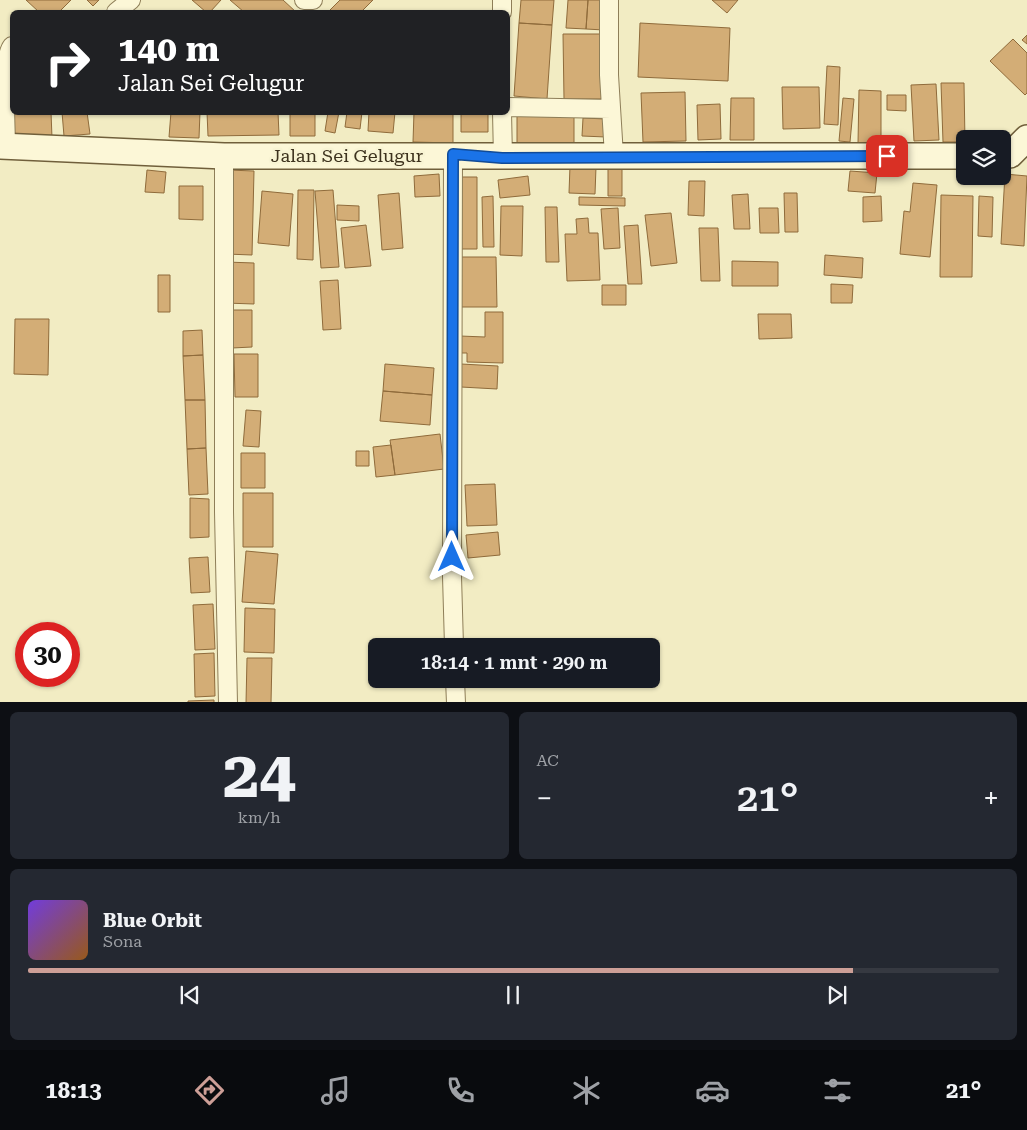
<!DOCTYPE html>
<html lang="id">
<head>
<meta charset="utf-8">
<style>
  :root { --surface:#171b24; --page:#242831; --text:#f1f3f6; --muted:#9ea1a6; --line:#363941; --accent:#cd9f97 }
  body { margin:0; font-family:"Roboto Serif",serif; background:var(--page); color:var(--text); height:100vh; display:flex; flex-direction:column; font-size:19px; white-space:nowrap }
  * { box-sizing:border-box; margin:0 }
  p { font-size:16px; color:var(--muted) }
  .icon { flex:none; width:28px; height:28px; fill:none; stroke:currentColor; stroke-width:2; stroke-linecap:round; stroke-linejoin:round }
  .map { position:relative; height:702px; overflow:hidden }
  .drawer { display:flex; flex-direction:column; gap:10px; padding:10px; background:#0d0f14; flex:1 }
  .drawer>* { flex:none }
  .top-card { position:absolute; left:10px; top:10px; width:500px; height:105px; border-radius:8px; box-shadow:0 1px 4px #0004; background:#202124; color:#fff; overflow:hidden }
  .tools { position:absolute; left:956px; top:130px; display:grid; gap:10px }
  .tools a { display:grid; place-items:center; width:55px; height:55px; border-radius:8px; background:var(--surface); box-shadow:0 1px 4px #0004; font-size:25px }
  .speed { position:absolute; left:15px; top:622px; display:flex; gap:10px; font-size:25px; font-weight:700; text-align:center }
  .speed>* { display:grid; place-content:center; width:65px; height:65px; border-radius:50%; background:var(--surface); box-shadow:0 1px 4px #0004; line-height:1 }
  .speed .limit { border:8px solid #d22; background:#fff; color:#111 }
  .pin { position:absolute; display:grid; place-items:center; width:42px; height:42px; color:#fff; margin:-21px; border-radius:10px; box-shadow:0 2px 8px #0006 }
  .me { position:absolute; width:55px; margin:-28px; rotate:0deg; stroke-linejoin:round; filter:drop-shadow(0 0 4px #0008) }
  .turn { display:flex; align-items:center; gap:18px; height:105px; padding:0 25px; font-size:22px }
  .turn .icon { width:65px; height:65px; stroke-width:2.5 }
  .turn b { display:block; font-size:35px; line-height:42px }
  .big { font-size:38px; font-weight:600; line-height:1.1 }
  .drawer .card { flex:1; display:flex; flex-direction:column; justify-content:center; gap:8px; min-width:0; padding:0 18px; border-radius:8px; background:var(--page) }
  .drawer .dial { align-items:center; gap:0 }
  .dial b { font-size:65px; line-height:1 }
  .song { display:flex; align-items:center; gap:15px }
  .cover { width:60px; height:60px; border-radius:8px; background:linear-gradient(135deg,hsl(260 70% 55%),hsl(30 70% 35%)) }
  .played { height:5px; border-radius:2px; background:linear-gradient(90deg,var(--accent) 85%,var(--line) 85%) }
  .keys { display:flex; justify-content:space-around; direction:ltr }
  .heat { display:flex; justify-content:space-between; align-items:center; font-size:28px; direction:ltr }
  .drawer .tiles { flex:1; display:grid; gap:10px; grid-template-columns:1fr 1fr }
  .card:last-child { grid-column:span 2 }
  .trip { position:absolute; left:368px; top:638px; width:292px; height:50px; border-radius:8px; background:var(--surface); box-shadow:0 1px 4px #0004; font-weight:600; line-height:50px; text-align:center }
  .tab-bar { display:flex; height:80px; justify-content:space-around; align-items:center; background:#090b0e; color:var(--muted) }
  .tab-bar .icon { width:35px; height:35px }
  .tab-bar .selected { color:var(--accent) }
  .tab-bar b { font-size:22px; color:var(--text) }
  .map>svg:first-child { display:block }
</style>
</head>
<body>
<div class="map">
<svg width="1027" height="703" viewBox="0 0 1027 703">
  <rect width="100%" height="100%" fill="#f2ecc3"/>
  <path fill="#d3ad76" stroke="#8f6b3b" d="M26 0H71L59 12H39Z
    M87 0H99L93 6Z
    M192 0H221L210 12H206Z
    M230 0H283L296 12H244Z
    M340 0H373L361 12H328Z
    M521 0H554L552 25 519 23Z
    M568 0H588L586 29 566 28Z
    M588 0H606L604 30 586 29Z
    M712 0H738L727 13Z
    M519 23 552 25 547 99 514 96Z
    M640 23 730 28 728 81 638 77Z
    M563 34H604L605 99H564Z
    M1027 35V44L1022 40Z
    M1013 39 1027 53V93L1025 95 990 61Z
    M827 66 840 67 838 125 824 124Z
    M941 83H964L965 142H943Z
    M936 84 939 140 914 141 911 85Z
    M782 87H819L820 128 783 129Z
    M859 90 881 91V143H858Z
    M685 92 686 141 643 142 641 93Z
    M887 95H906V111L887 110Z
    M731 98H754V140H730Z
    M843 98 854 99 850 142 839 141Z
    M720 104 721 139 698 140 697 105Z
    M12 112H51L52 138H12Z
    M62 112H87L90 134 64 136Z
    M171 112H200L199 138 169 137Z
    M207 112H278L279 135 208 136Z
    M290 112H315V136H290Z
    M328 112H339L335 133 325 131Z
    M347 112H362L360 129 345 127Z
    M369 112H395L393 133 368 131Z
    M414 112H453V143L413 142Z
    M461 112H488V132H461Z
    M517 116 574 117V145H517Z
    M583 118 606 119V137L582 136Z
    M570 166 596 167 595 194 569 193Z
    M608 168H622V196H608Z
    M147 170 166 172 164 193 145 192Z
    M228 170 254 171 252 255 226 254Z
    M850 171 877 173 875 193 848 191Z
    M439 174 440 196 415 197 414 176Z
    M1005 174 1027 176 1024 246 1001 244Z
    M528 176 530 195 500 198 498 180Z
    M461 177H477V249H461Z
    M689 181H705L704 216 688 215Z
    M913 183 937 185 930 257 900 254 904 211 910 212Z
    M179 186H203V220L179 219Z
    M298 190H314L313 260 297 259Z
    M333 190 339 267 321 268 315 191Z
    M262 191 293 194 289 246 258 243Z
    M399 193 403 248 382 250 378 195Z
    M784 193H797L798 232H785Z
    M748 194 750 229H734L732 195Z
    M941 195 973 196 972 277H940Z
    M493 196 494 247H483L482 197Z
    M881 196 882 221 863 222V197Z
    M979 196 993 197 992 237 978 236Z
    M579 197 625 198V206L579 205Z
    M337 205 359 206V221L337 220Z
    M501 206H523L522 256 500 255Z
    M545 207H557L559 262H546Z
    M618 208 620 248 604 249 601 209Z
    M759 208H778L779 233H760Z
    M671 213 677 263 651 266 645 215Z
    M588 218 589 233H598L600 280 567 281 565 234H577L576 219Z
    M366 225 371 266 345 268 341 228Z
    M638 225 642 284H628L624 226Z
    M699 228H718L720 281H701Z
    M825 255 863 258 862 278 824 275Z
    M454 257H496L497 307H461Z
    M732 261 778 262V286H732Z
    M226 262 254 263V304L225 303Z
    M158 275H170V312H158Z
    M338 280 341 329 323 330 320 281Z
    M831 284 853 285 852 303H831Z
    M602 285H626V305H602Z
    M231 310H252V347L232 348Z
    M485 312H503V363L467 362V353H460V336L485 337Z
    M758 314H791L792 338 759 339Z
    M15 319H49L48 375 14 374Z
    M202 330 203 355 183 356V331Z
    M234 354H258V397H235Z
    M203 355 205 400H185L183 356Z
    M385 364 434 368 432 395 383 391Z
    M461 364 498 366 497 389 461 387Z
    M383 391 432 395 430 425 380 421Z
    M185 400H205L206 448 187 449Z
    M246 410 261 411 259 447 243 446Z
    M440 434 444 469 395 475 390 440Z
    M391 445 395 475 376 477 373 447Z
    M206 448 208 494 189 495 187 449Z
    M356 451H369V466H356Z
    M241 453H265V488H241Z
    M495 484 497 525 467 526 465 485Z
    M243 493H273V547H243Z
    M190 498 209 499V537L190 538Z
    M498 532 500 555 468 558 466 535Z
    M246 551 278 554 274 604 242 602Z
    M208 557 210 592 191 593 189 558Z
    M213 604 215 649 195 650 193 605Z
    M245 608 275 609 274 653 244 652Z
    M214 653 215 696 195 697 194 654Z
    M247 658H272L271 703H246Z
    M214 700V703H188V701Z"/>
  <g fill="none" stroke-linecap="round" stroke-linejoin="round">
    <g stroke="#8e7e58" stroke-width="20">
      <path id="minor" d="M304 0H313
        M609 0V75L614 156
        M116 12 131 0
        M502 12V0
        M508 107 611 109
        M502 112 503 158
        M6 146C6 126 1 59 12 46
        M453 154 452 576 454 646
        M224 156V512L228 703
        M455 679 456 703"/>
    </g>
    <g stroke="#705f3b" stroke-width="28">
      <path id="secondary" d="M0 146 224 156H965
        M1010 155 1027 138"/>
    </g>
    <use href="#minor" stroke="#fcf7d7" stroke-width="18"/>
    <use href="#secondary" stroke="#fcf7d7" stroke-width="25"/>
  </g>
  <g fill="none" stroke-linecap="round" stroke-linejoin="round">
    <g stroke="#114b97" stroke-width="12">
      <path id="route" d="M452 557 453 154 502 158 887 156"/>
    </g>
    <use href="#route" stroke="#1a73e8" stroke-width="9"/>
  </g>
  <g text-anchor="middle" dominant-baseline="central" stroke-width="5" stroke-linejoin="round" paint-order="stroke">
    <g font-size="18" fill="#3d321d" stroke="#f8f4d3">
      <text x="347" y="155">Jalan Sei Gelugur</text>
    </g>
  </g>
</svg>
<div class="tools">
<a><svg class="icon" aria-label="layers" viewBox="0 0 24 24"><path d="M12 4l9 5-9 5-9-5zM3 14l9 5 9-5"/></svg></a>
</div>
<div class="speed"><div class="limit">30</div></div>
<div class="pin" style="left:887px;top:156px;background:#d93025"><svg class="icon" aria-label="arrive" viewBox="0 0 24 24"><path d="M6 21V4h12l-3 4 3 4H6"/></svg></div>
<svg class="me" style="left:452px;top:557px" viewBox="-20 -20 40 40"><path d="M0-17L14 15 0 8-14 15z" fill="#1a73e8" stroke="#fff" stroke-width="4"/></svg>
<div class="trip">18:14 · 1 mnt · 290 m</div>
<div class="top-card">
<div class="turn"><svg class="icon" aria-label="right" viewBox="0 0 24 24"><path d="M7 20v-9h11M14 6l5 5-5 5"/></svg><div><b>140 m</b>Jalan Sei Gelugur</div></div>
</div>
</div>
<section class="drawer">
<div class="tiles">
<div class="card dial"><b>24</b><p>km/h</p></div>
<div class="card"><p>AC</p>
<div class="heat"><a>−</a><b class="big">21°</b><a>+</a></div>
</div>
<div class="card">
<div class="song"><i class="cover"></i><div><b>Blue Orbit</b><p>Sona</p></div></div>
<div class="played"></div>
<div class="keys"><svg class="icon" aria-label="previous" viewBox="0 0 24 24"><path d="M18 5L8 12l10 7zM5 5v14"/></svg><svg class="icon" aria-label="pause" viewBox="0 0 24 24"><path d="M8 5v14M16 5v14"/></svg><svg class="icon" aria-label="next" viewBox="0 0 24 24"><path d="M6 5l10 7-10 7zM19 5v14"/></svg></div>
</div>
</div>
</section>
<nav class="tab-bar">
<b>18:13</b>
<svg class="icon selected" aria-label="directions" viewBox="0 0 24 24"><path d="M12 3l9 9-9 9-9-9zM9 14v-3h6M13 9l2 2-2 2"/></svg>
<svg class="icon" aria-label="music" viewBox="0 0 24 24"><path d="M9 18V5l10-2v13"/><circle cx="6" cy="18" r="3"/><circle cx="16" cy="16" r="3"/></svg>
<svg class="icon" aria-label="phone" viewBox="0 0 24 24"><path d="M5 4h4l2 5-3 2q2 4 5 5l2-3 5 2v4C11 20 4 13 5 4z"/></svg>
<svg class="icon" aria-label="climate" viewBox="0 0 24 24"><path d="M12 3v18M4 7l16 10M4 17L20 7"/></svg>
<svg class="icon" aria-label="car" viewBox="0 0 24 24"><path d="M5 17H2v-5l4-1 3-4h7l3 4 3 1v5h-3M9 17h6M6 11h13"/><circle cx="7" cy="17" r="2"/><circle cx="17" cy="17" r="2"/></svg>
<svg class="icon" aria-label="filters" viewBox="0 0 24 24"><path d="M4 7h16M4 17h16"/><circle cx="9" cy="7" r="2"/><circle cx="15" cy="17" r="2"/></svg>
<b>21°</b>
</nav>
</body>
</html>
